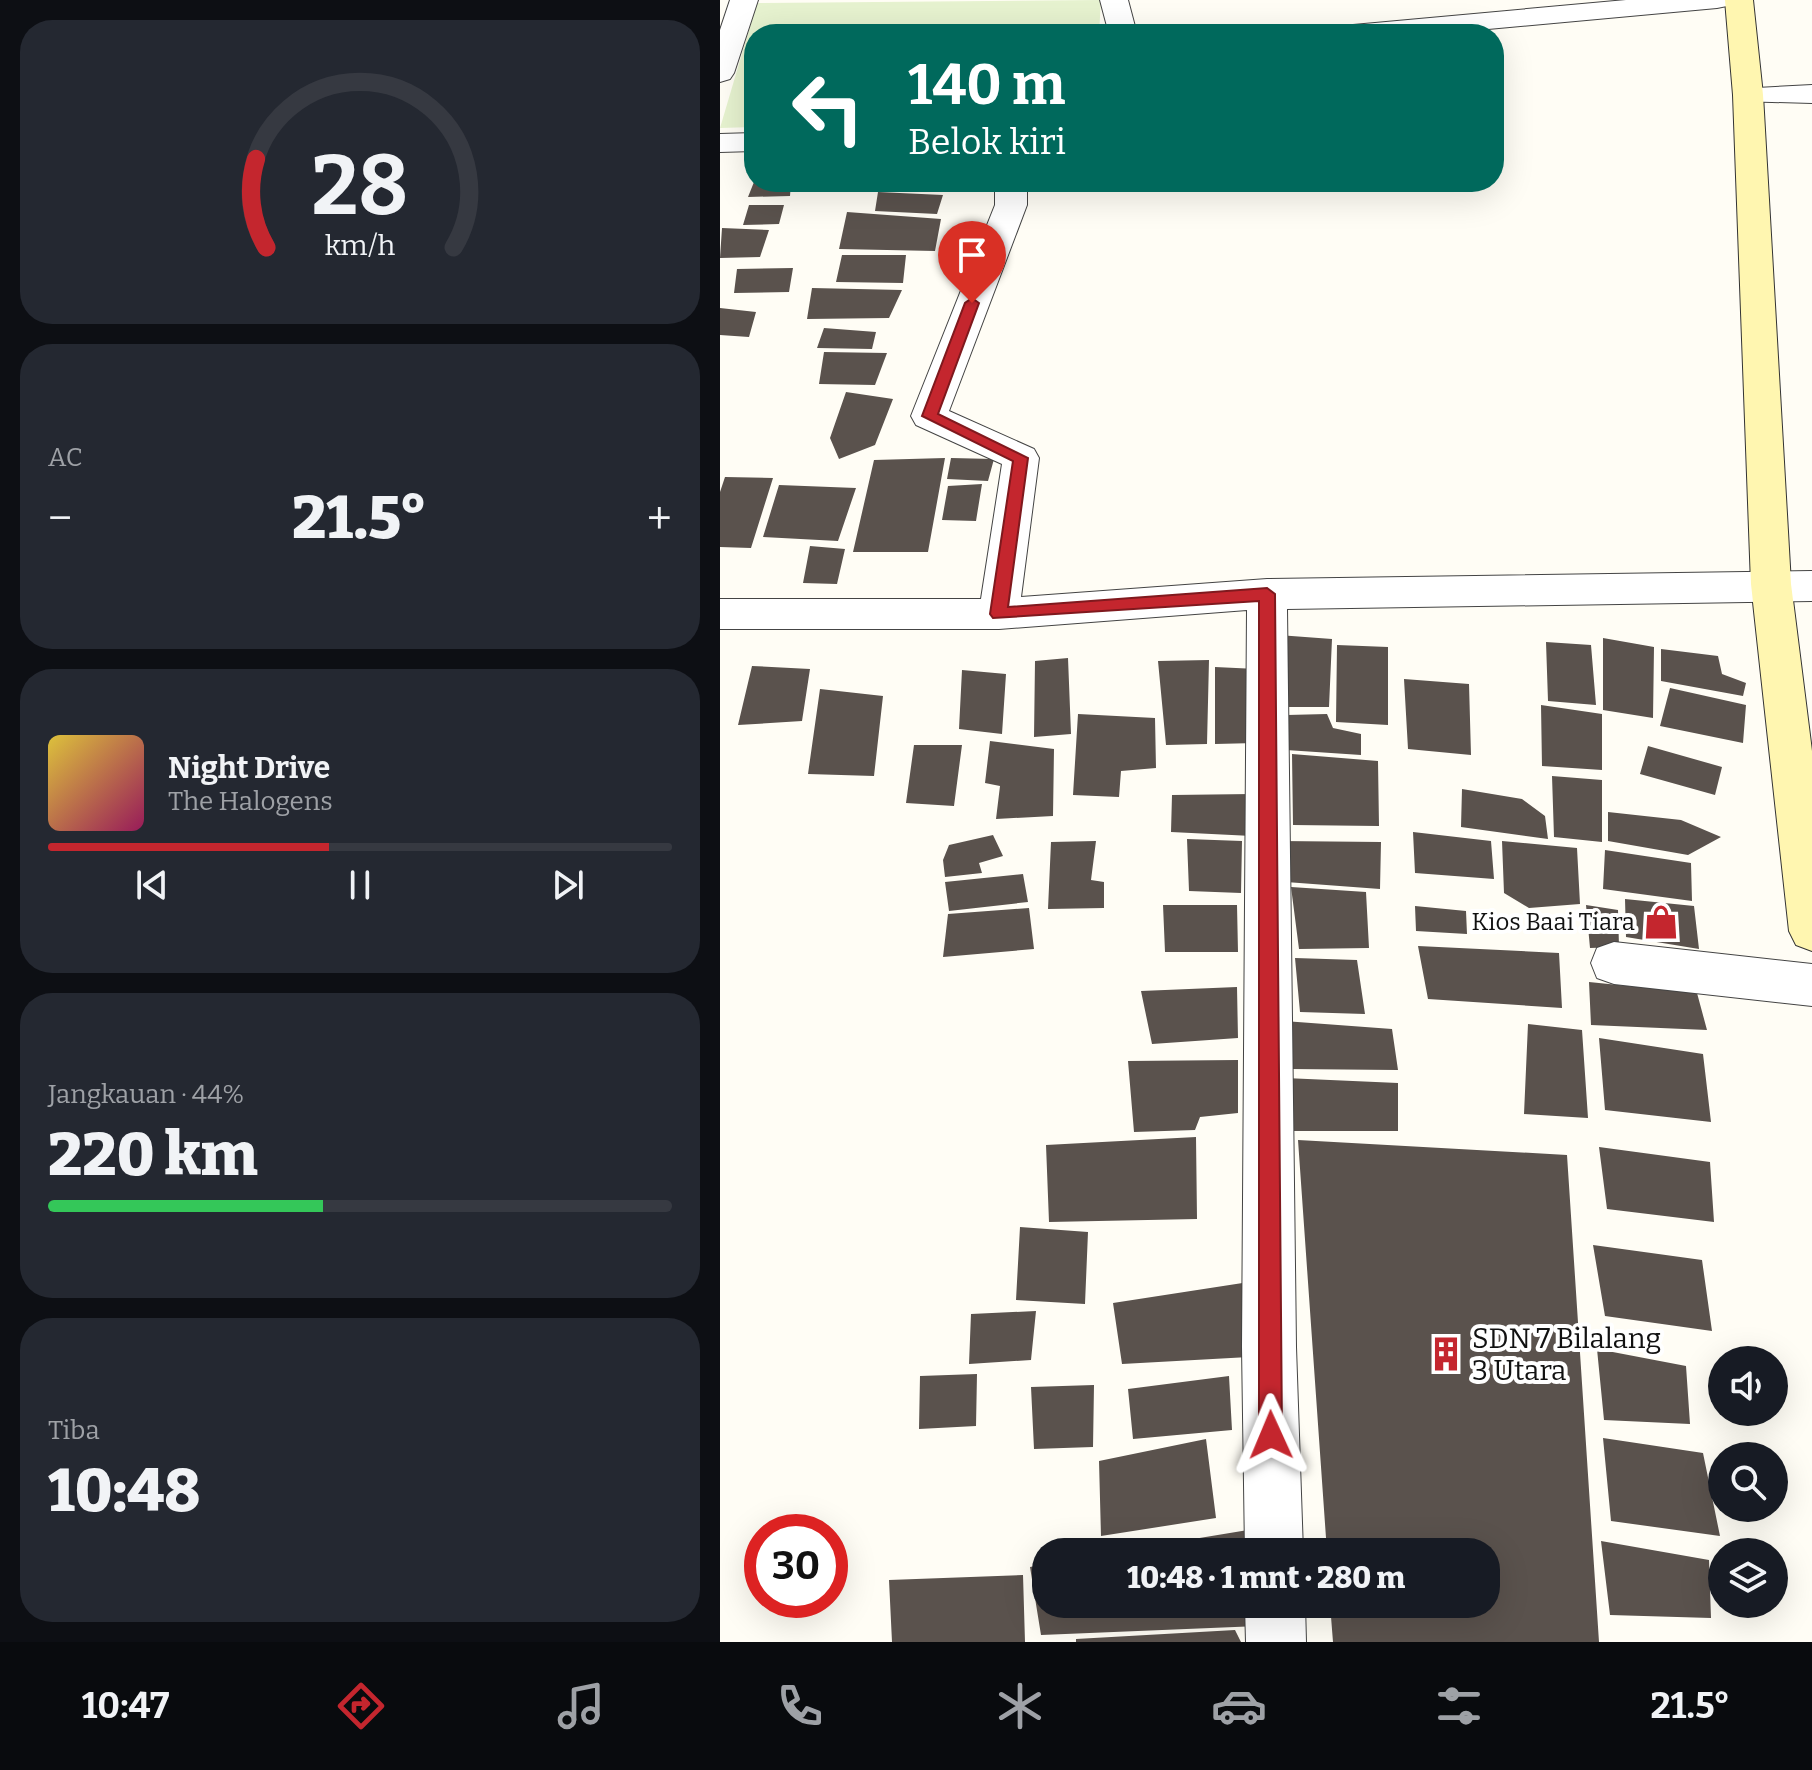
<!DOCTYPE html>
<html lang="id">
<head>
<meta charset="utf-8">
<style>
  :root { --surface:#171b24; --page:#242831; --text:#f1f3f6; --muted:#9ea1a6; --line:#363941; --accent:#c4262e }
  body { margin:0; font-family:Bitter,serif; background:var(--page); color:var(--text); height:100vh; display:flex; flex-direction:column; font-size:30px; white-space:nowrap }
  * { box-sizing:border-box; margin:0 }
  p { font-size:26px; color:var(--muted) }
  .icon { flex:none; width:44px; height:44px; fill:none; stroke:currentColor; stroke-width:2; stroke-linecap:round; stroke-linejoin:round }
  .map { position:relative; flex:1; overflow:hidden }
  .details { display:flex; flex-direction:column; gap:20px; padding:20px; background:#0d0f14; width:720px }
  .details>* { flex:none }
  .hud { position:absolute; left:24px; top:24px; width:760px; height:168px; border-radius:32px; box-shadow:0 8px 32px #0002; background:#00695c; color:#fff; overflow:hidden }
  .tools { position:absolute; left:988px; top:1346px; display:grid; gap:16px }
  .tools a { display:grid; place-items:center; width:80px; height:80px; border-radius:50%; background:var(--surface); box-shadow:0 8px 32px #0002; font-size:40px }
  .speed { position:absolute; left:24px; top:1514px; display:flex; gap:16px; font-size:40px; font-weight:700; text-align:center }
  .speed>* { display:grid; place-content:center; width:104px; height:104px; border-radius:50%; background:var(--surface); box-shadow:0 8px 32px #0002; line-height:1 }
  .speed .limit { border:12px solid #d22; background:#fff; color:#111 }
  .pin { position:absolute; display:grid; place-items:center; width:68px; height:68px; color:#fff; margin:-82px -34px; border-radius:50% 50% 50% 0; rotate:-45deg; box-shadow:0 0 8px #0007 }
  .pin .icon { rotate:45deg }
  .me { position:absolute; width:88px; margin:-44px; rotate:359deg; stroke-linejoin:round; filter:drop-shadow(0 0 6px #0008) }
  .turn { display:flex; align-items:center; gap:28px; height:168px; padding:0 32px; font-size:36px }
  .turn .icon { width:104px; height:104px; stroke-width:2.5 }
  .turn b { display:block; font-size:56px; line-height:68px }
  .big { font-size:60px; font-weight:800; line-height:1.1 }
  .details .widget { flex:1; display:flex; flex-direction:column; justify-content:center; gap:12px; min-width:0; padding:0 28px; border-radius:32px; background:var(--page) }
  .details .dial { align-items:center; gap:0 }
  .dial svg { height:208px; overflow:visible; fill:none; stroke:var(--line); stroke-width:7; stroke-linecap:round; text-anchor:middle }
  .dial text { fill:var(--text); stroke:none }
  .song { display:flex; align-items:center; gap:24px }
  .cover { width:96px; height:96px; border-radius:12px; background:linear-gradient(135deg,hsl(50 70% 55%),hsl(330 70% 35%)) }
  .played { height:8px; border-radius:4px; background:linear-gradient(90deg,var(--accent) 45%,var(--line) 45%) }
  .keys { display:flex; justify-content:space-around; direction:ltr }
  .heat { display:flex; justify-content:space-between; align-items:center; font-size:44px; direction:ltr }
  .charge { height:12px; border-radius:6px; background:linear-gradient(90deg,#34c759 44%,var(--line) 0) }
  .trip { position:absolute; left:312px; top:1538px; width:468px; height:80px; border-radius:32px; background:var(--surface); box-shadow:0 8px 32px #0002; font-weight:800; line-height:80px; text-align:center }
  .dock { display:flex; height:128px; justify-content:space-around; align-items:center; background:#090b0e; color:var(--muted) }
  .dock .icon { width:56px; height:56px }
  .dock .current { color:var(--accent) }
  .dock b { font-size:36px; color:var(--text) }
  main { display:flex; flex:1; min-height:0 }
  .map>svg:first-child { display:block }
</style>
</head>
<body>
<main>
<section class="details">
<div class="widget dial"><svg viewBox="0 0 100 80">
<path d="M14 69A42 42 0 1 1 86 69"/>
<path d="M14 69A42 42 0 0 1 10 35" stroke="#c4262e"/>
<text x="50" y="56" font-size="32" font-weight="700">28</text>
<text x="50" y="72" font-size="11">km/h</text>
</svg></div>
<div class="widget"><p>AC</p>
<div class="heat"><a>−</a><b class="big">21.5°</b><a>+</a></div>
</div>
<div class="widget">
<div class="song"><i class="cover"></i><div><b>Night Drive</b><p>The Halogens</p></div></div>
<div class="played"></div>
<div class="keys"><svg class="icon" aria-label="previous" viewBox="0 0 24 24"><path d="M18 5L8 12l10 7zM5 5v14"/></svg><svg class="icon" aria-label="pause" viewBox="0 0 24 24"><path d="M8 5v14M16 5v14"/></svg><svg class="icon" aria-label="next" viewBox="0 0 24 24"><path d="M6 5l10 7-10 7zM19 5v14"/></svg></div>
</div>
<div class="widget"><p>Jangkauan · 44%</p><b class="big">220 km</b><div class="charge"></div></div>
<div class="widget"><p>Tiba</p><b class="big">10:48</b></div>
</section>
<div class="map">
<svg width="1092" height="1642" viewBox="0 0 1092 1642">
  <rect width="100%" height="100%" fill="#fffdf5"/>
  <path fill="#e6f2cf" d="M381 0 379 34H34V127L0 128 37 3Z"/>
  <path fill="#5a524d" d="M34 182H71L70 196 28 197Z
    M114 182H148L147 188 113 191Z
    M169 182H235V184L196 190 168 187Z
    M158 192 223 195 217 214 155 211Z
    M29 205H64L59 224 23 225Z
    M127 212 221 219 215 251 119 249Z
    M2 228 49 230 40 257 0 258Z
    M122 255H186L183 283 116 282Z
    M73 268 69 292 14 293 17 269Z
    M92 288 182 290 169 318 87 319Z
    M0 308 36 312 29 337 0 335Z
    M104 328 156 332 152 349 97 348Z
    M104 352 167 353 155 385 99 384Z
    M126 392 173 399 155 445 119 459 110 438Z
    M225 458 208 552H133L154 460Z
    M231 458 274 459 268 481 227 479Z
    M5 477 53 478 31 548 0 547V492Z
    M262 484 256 521 222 520 228 486Z
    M59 485 136 488 118 541 43 537Z
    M90 546 125 549 117 584 83 583Z
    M558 635 612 639 609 707H559Z
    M883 638 934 647 933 718 883 710Z
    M826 642 871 645 876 705 828 701Z
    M617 645 668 647V725L616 722Z
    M941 649 998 656 1002 674 1026 683 1023 696 941 681Z
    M348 658 351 734 314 737 315 661Z
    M489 660 487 744 446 745 438 661Z
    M32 666 90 669 82 721 18 725Z
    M495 667 537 669 536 743 495 744Z
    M242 670 286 674 282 734 239 729Z
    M684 679 749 684 751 755 688 749Z
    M950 688 1026 705 1023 743 940 726Z
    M100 689 163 696 154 776 88 774Z
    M821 705 882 714V770L822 766Z
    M358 714 435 718 436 768 401 771 399 797 353 795Z
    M607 714 613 728 641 734V755L566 750 567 715Z
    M270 741 334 749 333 816 276 819 280 786 265 783Z
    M194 745H242L234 806 186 803Z
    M928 746 1002 767 995 795 920 774Z
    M572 754 658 761 659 826 573 825Z
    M832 776 882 780V842L834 837Z
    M742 789 802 799 825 816 828 839 741 827Z
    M532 794V836L451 832 452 795Z
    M888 812 961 820 1001 837 968 855 888 841Z
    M693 832 771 841 774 879 695 873Z
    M273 835 283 856 259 863 262 873 225 877 223 860 229 845Z
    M467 839 522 841 521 893 469 891Z
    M376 841 371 880 384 882V908L328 909 331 842Z
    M559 841 661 842 660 889 566 882Z
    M782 841 857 848 860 904 809 908 784 893Z
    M885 850 971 863 972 901 883 889Z
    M303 874 308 902 229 911 225 882Z
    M571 887 646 892 649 948 579 949Z
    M905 899 974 906 979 949 906 937Z
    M443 905H517L518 952H445Z
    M866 905 898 910 899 947 870 948Z
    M695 906 746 911 747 934 696 931Z
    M309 908 314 949 223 957 228 914Z
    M698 946 839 953 842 1008 708 999Z
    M575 958 637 960 645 1014 580 1012Z
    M869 982 977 993 987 1030 871 1025Z
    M517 987 518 1038 432 1044 421 991Z
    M564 1021 672 1029 678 1070 570 1069Z
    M808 1024 862 1030 868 1118 804 1114Z
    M879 1038 983 1054 991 1122 885 1110Z
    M518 1060V1113L480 1117 475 1130 414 1132 408 1061Z
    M565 1078 678 1083V1131H566Z
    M476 1137 477 1219 329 1222 326 1145Z
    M578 1140 847 1155 879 1642H613L610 1604H766V1552H607Z
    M879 1147 990 1162 994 1222 887 1209Z
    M300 1227 368 1232 365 1304 296 1300Z
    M873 1245 982 1260 992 1331 885 1316Z
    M529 1282V1357L402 1364 393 1303Z
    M316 1311 311 1360 249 1364 251 1314Z
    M877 1349 966 1366 970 1424 884 1420Z
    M257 1374 256 1426 199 1429 200 1376Z
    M509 1376 512 1430 413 1439 408 1389Z
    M374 1385 373 1447 314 1449 311 1387Z
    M883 1438 983 1453 1000 1536 891 1521Z
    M486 1439 496 1518 381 1536 379 1461Z
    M534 1529 535 1552H407V1550Z
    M881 1541 989 1560 991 1618 890 1615Z
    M326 1564V1604H538L539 1626 321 1635 310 1567Z
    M303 1575 305 1642H172L169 1580Z
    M515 1630 521 1642H356V1639Z"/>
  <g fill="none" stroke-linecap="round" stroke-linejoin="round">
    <g stroke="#444" stroke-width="2">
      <path id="street" d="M10 0H38L14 73 10 79 0 82V30Z
        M380 0H408L417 34H389Z
        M906 0H1011L1007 6 997 8 714 34H608L612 28 622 26Z
        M1092 85V103L1018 101 1013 95 1018 89Z
        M34 133V151L0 152V134Z
        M275 182H307V205L229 411 314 449 319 458 301 597 547 579 1092 571V601L567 609 576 1347 583 1552H525L522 1347 527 610 279 629H0V599H261L282 464 196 425 191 416 275 205Z
        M894 942 1092 964V1006L894 984 877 978 871 963 877 948Z
        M525 1604H585L586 1642H526Z"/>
    </g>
    <g stroke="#333" stroke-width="2">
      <path id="secondary" d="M1005 0H1033L1043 95 1071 584 1092 751V951L1076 945 1069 931 1031 584 1013 95Z"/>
    </g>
    <use href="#street" fill="#fff" fill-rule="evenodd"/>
    <use href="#secondary" fill="#fff6b0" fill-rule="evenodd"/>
  </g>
  <path fill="#c4262e" stroke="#7f191e" stroke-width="2" d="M252 298 259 303 218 414 308 458 288 607 547 588 555 594 562 1435 559 1443 551 1446 543 1443 539 1435V601L273 618 270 614 293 461 202 416 245 303Z"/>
  <defs>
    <g id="shop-bare" transform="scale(2.76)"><path d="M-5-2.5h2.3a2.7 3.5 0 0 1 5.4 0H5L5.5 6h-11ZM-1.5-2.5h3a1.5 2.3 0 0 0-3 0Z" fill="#c4262e" stroke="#fff" stroke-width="2.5" paint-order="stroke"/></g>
    <g id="building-bare" transform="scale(2.76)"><path d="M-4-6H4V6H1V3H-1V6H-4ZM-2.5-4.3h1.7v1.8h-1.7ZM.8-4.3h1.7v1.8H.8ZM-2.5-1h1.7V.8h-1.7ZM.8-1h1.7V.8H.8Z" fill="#c4262e" stroke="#fff" stroke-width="2.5" paint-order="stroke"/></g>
  </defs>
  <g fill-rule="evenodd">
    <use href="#shop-bare" x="941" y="922"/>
    <use href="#building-bare" x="726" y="1354"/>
  </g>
  <g text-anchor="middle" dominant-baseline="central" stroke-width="8" stroke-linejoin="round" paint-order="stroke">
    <g font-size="24" fill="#111" stroke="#fff" text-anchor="end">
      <text x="915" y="922">Kios Baai Tiara</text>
    </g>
    <g font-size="28" fill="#111" stroke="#fff" text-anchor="start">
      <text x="752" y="1338">SDN 7 Bilalang<tspan x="752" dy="32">3 Utara</tspan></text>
    </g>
  </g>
</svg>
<div class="tools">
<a><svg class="icon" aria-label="sound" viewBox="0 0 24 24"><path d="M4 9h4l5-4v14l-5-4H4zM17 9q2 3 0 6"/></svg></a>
<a><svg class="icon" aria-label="search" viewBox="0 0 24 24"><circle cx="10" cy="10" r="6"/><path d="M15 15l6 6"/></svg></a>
<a><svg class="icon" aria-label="layers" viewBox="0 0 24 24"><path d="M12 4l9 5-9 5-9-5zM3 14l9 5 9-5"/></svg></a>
</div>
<div class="speed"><div class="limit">30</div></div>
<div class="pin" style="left:252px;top:303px;background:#d93025"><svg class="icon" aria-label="arrive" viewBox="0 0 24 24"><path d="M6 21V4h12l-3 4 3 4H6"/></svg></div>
<svg class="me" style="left:551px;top:1435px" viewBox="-20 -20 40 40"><path d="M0-17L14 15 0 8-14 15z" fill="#c4262e" stroke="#fff" stroke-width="4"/></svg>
<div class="trip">10:48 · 1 mnt · 280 m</div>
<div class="hud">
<div class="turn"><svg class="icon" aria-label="left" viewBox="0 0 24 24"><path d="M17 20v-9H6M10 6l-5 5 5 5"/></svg><div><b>140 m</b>Belok kiri</div></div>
</div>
</div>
</main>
<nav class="dock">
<b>10:47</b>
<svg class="icon current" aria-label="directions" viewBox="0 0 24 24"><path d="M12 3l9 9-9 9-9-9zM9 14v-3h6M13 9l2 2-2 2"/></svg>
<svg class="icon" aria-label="music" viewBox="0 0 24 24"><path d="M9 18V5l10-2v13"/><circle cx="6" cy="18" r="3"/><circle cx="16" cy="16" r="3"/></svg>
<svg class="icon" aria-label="phone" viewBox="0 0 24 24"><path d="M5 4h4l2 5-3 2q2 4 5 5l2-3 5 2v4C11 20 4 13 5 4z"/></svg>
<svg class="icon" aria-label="climate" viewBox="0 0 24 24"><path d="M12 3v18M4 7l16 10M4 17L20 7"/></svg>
<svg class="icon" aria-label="car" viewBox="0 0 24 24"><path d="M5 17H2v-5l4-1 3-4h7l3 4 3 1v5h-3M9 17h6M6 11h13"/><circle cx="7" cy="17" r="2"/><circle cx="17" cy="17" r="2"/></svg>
<svg class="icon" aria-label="filters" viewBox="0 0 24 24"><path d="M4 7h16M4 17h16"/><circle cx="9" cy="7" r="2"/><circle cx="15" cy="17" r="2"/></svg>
<b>21.5°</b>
</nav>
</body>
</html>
